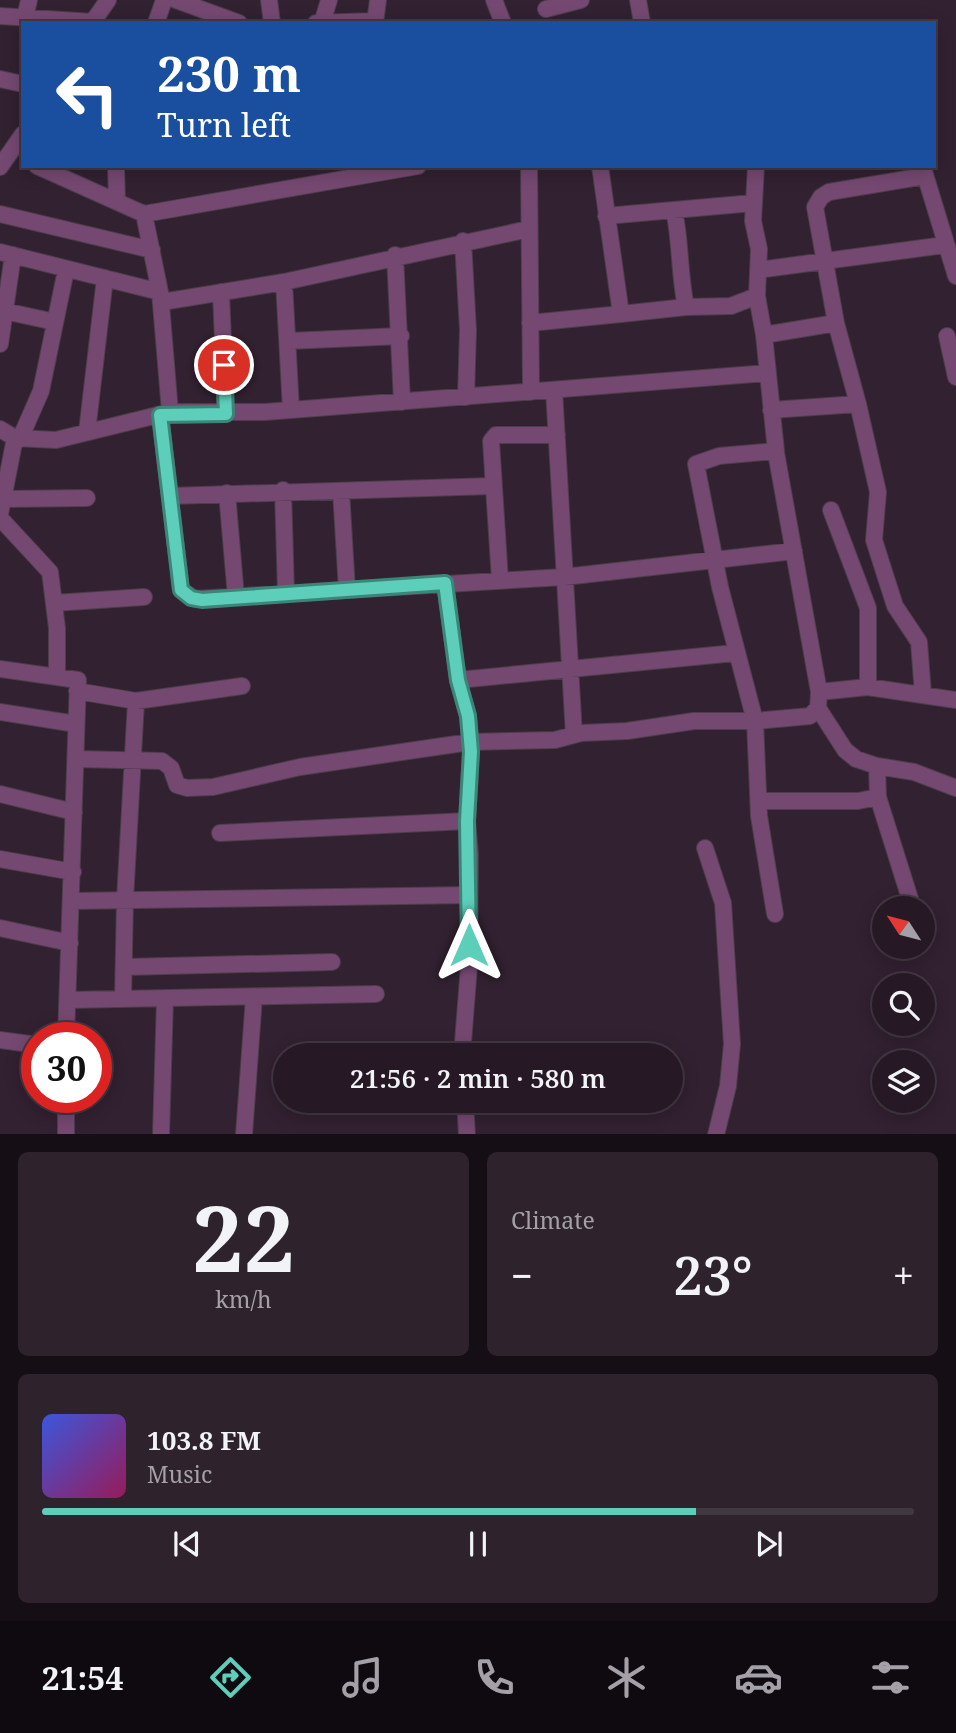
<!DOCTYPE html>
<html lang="en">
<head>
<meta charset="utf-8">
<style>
  :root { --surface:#261925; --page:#2e222d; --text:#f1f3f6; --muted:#a4a0a7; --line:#423842; --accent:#5cceba }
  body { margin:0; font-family:"Noto Serif",serif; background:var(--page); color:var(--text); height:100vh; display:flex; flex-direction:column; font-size:26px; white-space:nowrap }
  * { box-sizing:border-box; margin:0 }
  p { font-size:23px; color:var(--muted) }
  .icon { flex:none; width:38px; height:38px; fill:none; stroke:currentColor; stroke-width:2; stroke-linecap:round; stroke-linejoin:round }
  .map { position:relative; height:1134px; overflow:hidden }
  .sheet { display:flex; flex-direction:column; gap:18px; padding:18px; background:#150e14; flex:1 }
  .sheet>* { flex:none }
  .banner { position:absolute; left:21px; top:21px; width:915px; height:147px; border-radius:0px; box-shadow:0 4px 18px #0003,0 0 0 2px var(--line); background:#1a4fa0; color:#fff; overflow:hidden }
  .needle { width:46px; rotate:306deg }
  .tools { position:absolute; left:872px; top:896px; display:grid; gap:14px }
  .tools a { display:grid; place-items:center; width:63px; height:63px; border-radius:50%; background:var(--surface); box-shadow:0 4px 18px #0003,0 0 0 2px var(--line); font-size:35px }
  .speed { position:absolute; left:21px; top:1022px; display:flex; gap:14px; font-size:35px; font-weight:700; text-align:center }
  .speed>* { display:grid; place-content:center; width:91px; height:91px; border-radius:50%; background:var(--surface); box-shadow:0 4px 18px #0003,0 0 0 2px var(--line); line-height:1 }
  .speed .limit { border:10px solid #d22; background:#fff; color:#111 }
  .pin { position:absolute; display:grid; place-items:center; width:60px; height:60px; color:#fff; margin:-30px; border:4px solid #fff; border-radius:50%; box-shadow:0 2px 7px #0007 }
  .me { position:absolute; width:77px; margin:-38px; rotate:0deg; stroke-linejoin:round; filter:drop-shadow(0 0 5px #0008) }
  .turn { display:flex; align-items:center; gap:24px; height:147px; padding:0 21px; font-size:32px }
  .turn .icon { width:91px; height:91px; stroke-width:2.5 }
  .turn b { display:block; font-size:49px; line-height:60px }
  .big { font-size:52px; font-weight:600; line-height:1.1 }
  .sheet .card { flex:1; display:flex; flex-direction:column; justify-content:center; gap:10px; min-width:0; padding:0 24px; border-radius:10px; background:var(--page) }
  .sheet .dial { align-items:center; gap:0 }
  .dial b { font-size:91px; line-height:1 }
  .song { display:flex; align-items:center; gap:21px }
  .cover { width:84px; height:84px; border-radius:10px; background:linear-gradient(135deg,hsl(230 70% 55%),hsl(330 70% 35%)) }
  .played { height:7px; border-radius:4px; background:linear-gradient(90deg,var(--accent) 75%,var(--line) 75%) }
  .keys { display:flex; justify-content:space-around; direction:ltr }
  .heat { display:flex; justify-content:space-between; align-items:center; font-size:38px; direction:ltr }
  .sheet .tiles { flex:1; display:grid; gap:18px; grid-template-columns:1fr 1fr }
  .card:last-child { grid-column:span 2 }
  .trip { position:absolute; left:273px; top:1043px; width:410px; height:70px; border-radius:35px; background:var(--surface); box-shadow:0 4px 18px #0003,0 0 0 2px var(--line); font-weight:600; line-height:70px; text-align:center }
  .tab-bar { display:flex; height:112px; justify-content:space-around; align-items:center; background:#0f0a0f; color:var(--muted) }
  .tab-bar .icon { width:49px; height:49px }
  .tab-bar .on { color:var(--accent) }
  .tab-bar b { font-size:32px; color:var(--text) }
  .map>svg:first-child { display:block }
</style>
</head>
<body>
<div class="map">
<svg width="956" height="1135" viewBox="0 0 956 1135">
  <rect width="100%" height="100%" fill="#322131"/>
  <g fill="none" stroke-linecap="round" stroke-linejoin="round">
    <g stroke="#4d3d4c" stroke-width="18">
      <path id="minor" d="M176 0 239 23
        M269 0 272 23
        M494 0 503 23
        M638 0 642 23
        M546 9 581 0
        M0 16 93 22
        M25 18 29 0
        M92 23 108 0
        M156 23 164 0
        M316 23 375 21
        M322 23 329 0
        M375 23 378 0
        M0 79 23 84
        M37 166 144 214 418 166
        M116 166 117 202
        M529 166 531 392
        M600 166 621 314 686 307 731 306 757 296
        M0 167 23 134
        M923 168 956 276
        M674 210C681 243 679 274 686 307
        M0 214 152 250
        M606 216 753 203
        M463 241 468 330 466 397
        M0 252 160 292 144 214
        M395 255 402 402
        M758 270 945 245
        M284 282 291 410
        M221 292 226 414
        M162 302 284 282 529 229
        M0 310 55 322
        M530 323 621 314
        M764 335 836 323
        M947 336 956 377
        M289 341 401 336
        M0 344 13 255
        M554 390 574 735
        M771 410 858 404
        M170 412H265L768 373
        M160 415 181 590 195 599 564 577 794 551
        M0 429 15 438 0 514
        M87 432 105 278
        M15 438 56 440 170 412 160 292
        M20 439 41 391 66 270
        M283 490 286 593
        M341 491 347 590
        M227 493 236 597
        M170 496 492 486
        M3 499 87 498
        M831 510 868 608V687
        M0 518 50 572 57 628V677
        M500 580 491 441 496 435H557
        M445 583 458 680 468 716 471 752 467 821 470 854 469 966 462 1055
        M54 603 144 597
        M0 669 78 680 66 1038
        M458 680 735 653
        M77 691 136 701 242 686
        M819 692 868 687 956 700
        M923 694 919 642 895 606 874 540 878 492 858 404 836 323 815 207 821 197 829 192 925 176
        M818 708 845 750 856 759 877 766 914 772 956 788
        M0 712 76 724
        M76 759 162 761 171 768 177 785 187 788 213 787 300 767 470 742 555 740 581 733 627 731 694 721H755L720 587 696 464 719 456 776 451 764 335 757 296 759 249 753 221 756 166
        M877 766 878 797 911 902
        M0 794 74 812
        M759 801H858L878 797
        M220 833 467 821
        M705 848 723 903 732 1044 728 1086 716 1135
        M0 859 73 872
        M72 901 469 895
        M775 914 759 816 755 721 810 716 818 708 819 692 775 447
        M0 928 70 943
        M125 967 332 962
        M123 999 125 900 136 701
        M68 1000 376 994
        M0 1040 37 1045
        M465 1101 467 1135
        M66 1135V1097
        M161 1135 165 999
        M244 1135 254 997"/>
    </g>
    <use href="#minor" stroke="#754871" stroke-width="16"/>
  </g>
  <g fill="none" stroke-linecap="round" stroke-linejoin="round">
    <g stroke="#3c8679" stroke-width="18">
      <path id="route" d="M224 365 226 414 160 415 181 590 191 598 202 600 445 583 458 680 468 716 471 752 467 821 469 945"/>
    </g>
    <use href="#route" stroke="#5cceba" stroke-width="12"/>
  </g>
</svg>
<div class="tools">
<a><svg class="needle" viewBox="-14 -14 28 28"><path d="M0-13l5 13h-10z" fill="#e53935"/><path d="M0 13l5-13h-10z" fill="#a4a0a7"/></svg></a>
<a><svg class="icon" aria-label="search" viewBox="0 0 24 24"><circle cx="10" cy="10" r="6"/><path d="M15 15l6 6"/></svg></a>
<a><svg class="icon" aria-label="layers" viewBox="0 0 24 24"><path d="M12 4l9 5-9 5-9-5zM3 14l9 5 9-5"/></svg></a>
</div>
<div class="speed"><div class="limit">30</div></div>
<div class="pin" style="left:224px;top:365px;background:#d93025"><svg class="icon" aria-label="arrive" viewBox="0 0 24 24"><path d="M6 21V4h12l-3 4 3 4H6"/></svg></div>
<svg class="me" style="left:469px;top:945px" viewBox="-20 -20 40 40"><path d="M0-17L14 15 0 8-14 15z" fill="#5cceba" stroke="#fff" stroke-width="4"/></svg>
<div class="trip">21:56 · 2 min · 580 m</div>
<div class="banner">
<div class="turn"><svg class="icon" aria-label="left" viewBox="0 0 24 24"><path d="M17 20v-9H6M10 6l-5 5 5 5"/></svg><div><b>230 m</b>Turn left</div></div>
</div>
</div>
<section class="sheet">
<div class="tiles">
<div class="card dial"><b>22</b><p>km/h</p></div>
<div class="card"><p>Climate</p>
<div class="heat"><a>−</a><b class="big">23°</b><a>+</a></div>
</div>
<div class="card">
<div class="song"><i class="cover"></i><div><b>103.8 FM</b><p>Music</p></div></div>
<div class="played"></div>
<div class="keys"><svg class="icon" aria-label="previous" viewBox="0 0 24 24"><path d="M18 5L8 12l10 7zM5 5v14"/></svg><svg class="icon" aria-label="pause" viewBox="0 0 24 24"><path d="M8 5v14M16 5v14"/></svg><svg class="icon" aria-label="next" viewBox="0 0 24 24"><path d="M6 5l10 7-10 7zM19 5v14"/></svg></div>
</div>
</div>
</section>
<nav class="tab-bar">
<b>21:54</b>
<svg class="icon on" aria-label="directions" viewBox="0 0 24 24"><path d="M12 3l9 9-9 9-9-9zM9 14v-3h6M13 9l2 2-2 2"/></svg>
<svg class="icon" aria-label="music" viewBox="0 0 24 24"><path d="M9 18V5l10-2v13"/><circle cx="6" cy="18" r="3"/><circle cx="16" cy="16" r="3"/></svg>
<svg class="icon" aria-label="phone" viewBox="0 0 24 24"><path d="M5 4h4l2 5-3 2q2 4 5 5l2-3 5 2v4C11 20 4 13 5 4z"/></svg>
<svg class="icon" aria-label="climate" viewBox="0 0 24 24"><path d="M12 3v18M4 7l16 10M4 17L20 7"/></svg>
<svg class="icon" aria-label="car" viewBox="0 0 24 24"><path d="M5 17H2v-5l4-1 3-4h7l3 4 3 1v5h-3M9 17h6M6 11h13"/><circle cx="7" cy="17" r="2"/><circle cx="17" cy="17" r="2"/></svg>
<svg class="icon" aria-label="filters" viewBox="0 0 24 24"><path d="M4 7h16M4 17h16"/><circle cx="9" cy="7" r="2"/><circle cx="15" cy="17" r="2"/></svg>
</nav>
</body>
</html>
